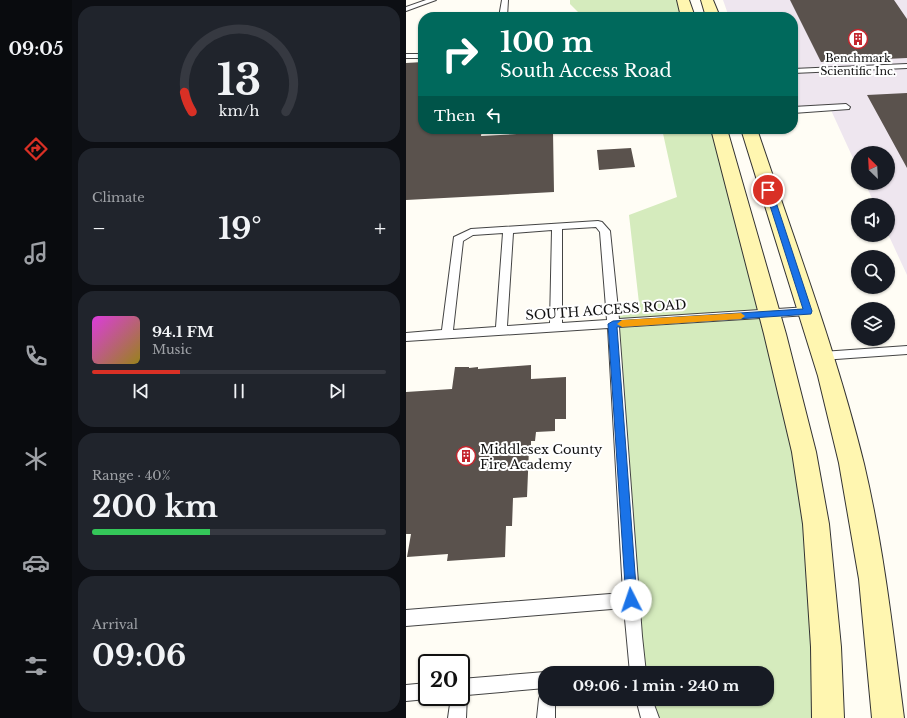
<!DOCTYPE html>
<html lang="en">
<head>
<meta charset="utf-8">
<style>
  :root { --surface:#171b24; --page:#20242c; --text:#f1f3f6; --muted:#9ea1a6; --line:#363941; --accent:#d93025 }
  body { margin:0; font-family:"Libre Baskerville",serif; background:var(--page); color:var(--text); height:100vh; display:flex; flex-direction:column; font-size:15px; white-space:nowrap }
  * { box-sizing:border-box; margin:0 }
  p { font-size:13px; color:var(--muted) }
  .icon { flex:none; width:22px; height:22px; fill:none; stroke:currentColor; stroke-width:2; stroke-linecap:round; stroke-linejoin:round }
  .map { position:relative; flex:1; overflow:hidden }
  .panel { display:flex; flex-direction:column; gap:6px; padding:6px; background:#0d0f14; width:334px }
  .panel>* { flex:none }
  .banner { position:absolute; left:12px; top:12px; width:380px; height:122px; border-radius:16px; box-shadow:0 1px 3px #0004; background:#00695c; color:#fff; overflow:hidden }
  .needle { width:26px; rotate:336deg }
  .buttons { position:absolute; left:445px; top:146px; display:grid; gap:8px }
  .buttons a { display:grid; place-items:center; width:44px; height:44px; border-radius:50%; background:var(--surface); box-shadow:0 1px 3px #0004; font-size:20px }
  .speed { position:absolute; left:12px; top:654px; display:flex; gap:8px; font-size:20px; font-weight:700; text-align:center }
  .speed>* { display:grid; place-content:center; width:52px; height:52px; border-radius:50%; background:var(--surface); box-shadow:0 1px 3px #0004; line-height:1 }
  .speed .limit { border:2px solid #111; border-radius:6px; background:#fff; color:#111 }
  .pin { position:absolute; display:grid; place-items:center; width:34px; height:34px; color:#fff; margin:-17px; border:2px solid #fff; border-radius:50%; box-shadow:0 1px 4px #0007 }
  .me { position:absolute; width:44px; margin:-22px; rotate:356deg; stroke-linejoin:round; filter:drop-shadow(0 0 3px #0008) }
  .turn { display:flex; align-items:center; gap:14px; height:84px; padding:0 16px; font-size:18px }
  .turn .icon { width:52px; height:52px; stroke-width:2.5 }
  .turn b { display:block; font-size:28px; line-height:34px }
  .then { display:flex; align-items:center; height:38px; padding:0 16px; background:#0003; gap:8px; font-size:15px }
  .big { font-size:30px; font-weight:700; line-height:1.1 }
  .panel .card { flex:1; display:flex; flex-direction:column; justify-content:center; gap:6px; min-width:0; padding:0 14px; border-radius:16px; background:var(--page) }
  .panel .dial { align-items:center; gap:0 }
  .dial svg { height:104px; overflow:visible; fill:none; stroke:var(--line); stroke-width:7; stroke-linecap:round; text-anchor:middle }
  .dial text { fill:var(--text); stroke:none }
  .song { display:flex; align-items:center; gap:12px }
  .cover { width:48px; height:48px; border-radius:6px; background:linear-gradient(135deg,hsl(300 70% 55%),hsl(50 70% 35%)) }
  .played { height:4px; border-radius:2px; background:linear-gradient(90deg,var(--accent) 30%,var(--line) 30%) }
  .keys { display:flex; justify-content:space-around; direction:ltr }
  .heat { display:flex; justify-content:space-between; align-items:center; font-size:22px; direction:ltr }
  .charge { height:6px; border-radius:3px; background:linear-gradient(90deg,#34c759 40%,var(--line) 0) }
  .trip { position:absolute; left:132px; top:666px; width:236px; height:40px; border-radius:16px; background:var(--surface); box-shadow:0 1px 3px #0004; font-weight:700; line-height:40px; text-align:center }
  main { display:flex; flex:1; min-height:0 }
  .tabs { display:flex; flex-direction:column; width:72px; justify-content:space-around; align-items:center; background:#090b0e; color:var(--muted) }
  .tabs .icon { width:28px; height:28px }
  .tabs .active { color:var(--accent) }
  .tabs b { font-size:18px; color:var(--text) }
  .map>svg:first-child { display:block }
</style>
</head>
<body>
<main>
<nav class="tabs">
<b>09:05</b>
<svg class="icon active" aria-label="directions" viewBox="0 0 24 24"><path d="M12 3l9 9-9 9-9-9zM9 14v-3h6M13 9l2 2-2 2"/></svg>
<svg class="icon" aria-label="music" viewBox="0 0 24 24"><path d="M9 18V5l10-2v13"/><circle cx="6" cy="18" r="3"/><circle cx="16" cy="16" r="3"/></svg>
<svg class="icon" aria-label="phone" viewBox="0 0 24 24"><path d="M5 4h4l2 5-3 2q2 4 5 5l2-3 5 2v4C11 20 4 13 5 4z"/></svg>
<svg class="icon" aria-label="climate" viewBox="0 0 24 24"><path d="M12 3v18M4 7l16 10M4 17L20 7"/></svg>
<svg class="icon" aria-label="car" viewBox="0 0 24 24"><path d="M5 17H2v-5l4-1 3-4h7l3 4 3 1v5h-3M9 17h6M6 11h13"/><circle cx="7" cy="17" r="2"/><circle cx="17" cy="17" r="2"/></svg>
<svg class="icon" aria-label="filters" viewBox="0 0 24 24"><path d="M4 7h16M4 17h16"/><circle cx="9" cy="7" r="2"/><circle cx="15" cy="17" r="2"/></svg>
</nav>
<section class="panel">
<div class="card dial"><svg viewBox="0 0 100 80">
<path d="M14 69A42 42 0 1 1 86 69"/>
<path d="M14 69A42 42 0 0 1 8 54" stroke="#d93025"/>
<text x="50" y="56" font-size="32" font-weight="700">13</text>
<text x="50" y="72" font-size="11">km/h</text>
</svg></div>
<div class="card"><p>Climate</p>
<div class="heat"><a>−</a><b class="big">19°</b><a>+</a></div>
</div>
<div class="card">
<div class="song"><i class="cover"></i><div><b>94.1 FM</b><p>Music</p></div></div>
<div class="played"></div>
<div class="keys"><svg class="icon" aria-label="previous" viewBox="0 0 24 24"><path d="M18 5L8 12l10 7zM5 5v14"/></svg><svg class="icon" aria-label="pause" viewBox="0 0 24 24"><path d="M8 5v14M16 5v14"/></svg><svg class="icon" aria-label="next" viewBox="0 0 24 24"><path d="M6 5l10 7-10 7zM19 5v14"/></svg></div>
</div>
<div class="card"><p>Range · 40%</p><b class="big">200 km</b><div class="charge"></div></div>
<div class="card"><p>Arrival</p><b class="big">09:06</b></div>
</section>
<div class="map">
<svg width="501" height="718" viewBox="0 0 501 718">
  <rect width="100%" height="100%" fill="#fffdf5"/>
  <path fill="#eee6ef" d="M317 0H501V275L482 234V205H469L459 183H482V153H452V169L424 108 387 110V17H323Z"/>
  <path fill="#d5ebbd" d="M164 0H277L282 17H184L172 12 164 4Z
    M256 129H313L384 391 422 718H244L238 699H361V673H232L206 305 233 303 223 215 271 197Z"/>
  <path fill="#5a524d" d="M384 0H488L501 19V58L415 62Z
    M17 62V129H76L75 136 147 132 148 192 0 200V63Z
    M501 93V168L461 95Z
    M225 148 229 167 193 170 191 150Z
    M125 365V379L160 377V419H149V431L130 432 129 441H125V448H123L121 497 107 498 106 526H100L99 557 41 561 42 554 1 557 5 534H0V392L46 389 49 367H63V368L72 367V369Z"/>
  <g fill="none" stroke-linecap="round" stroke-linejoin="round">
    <g stroke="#444" stroke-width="2">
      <path id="lane" d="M20 0H30L0 11V7Z
        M96 0H102L101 17H93Z
        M0 54H17V58H0Z
        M501 64V68L387 73V69Z
        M440 104 444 107 443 109 387 113V107Z
        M192 221 196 222 204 231 213 319 402 307 406 308 408 311 406 314 402 315 213 327 236 636 240 673H224L218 608 0 626V610L217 593 202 328 0 341V333L36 330 48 237 65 229ZM190 227 194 232 201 320 156 323V229ZM146 230 144 323 101 326 107 233ZM97 233 90 327 47 330 57 241 67 235Z
        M501 346V354L416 360 412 359 410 356 412 353 416 352Z
        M139 672 142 673H139V688L61 695 60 718H42L45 697H55V679Z
        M21 683V697H27L21 699 0 701V685Z
        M139 691V699H149V718H131L133 699 135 693Z
        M230 699H246L253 718H235Z"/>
    </g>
    <g stroke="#333" stroke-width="2">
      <path id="secondary" d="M271 0H283L289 17H275Z
        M295 0H307L314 17H300Z
        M305 129H321L380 334 410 452 423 524 435 647 438 718H406L405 647 397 524 386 452 358 334Z
        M335 129H351C388 240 430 350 458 464 478 549 487 632 498 718H466L453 579 433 463 412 376Z"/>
    </g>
    <use href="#lane" fill="#fff" fill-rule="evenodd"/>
    <use href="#secondary" fill="#fff6b0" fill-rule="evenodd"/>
  </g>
  <path fill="#1a73e8" stroke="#114b97" d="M360 188H362L366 190 406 311 405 314 211 327 231 600 230 604 225 605 221 604 220 600 202 324 207 321 397 309 359 190Z"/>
  <path fill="#f59e0b" d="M335 313 339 316 335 319 216 327 211 324 216 320Z"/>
  <defs>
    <g id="building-ring" transform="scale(1)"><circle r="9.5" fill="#fff" stroke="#c4262e" stroke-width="1.5"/><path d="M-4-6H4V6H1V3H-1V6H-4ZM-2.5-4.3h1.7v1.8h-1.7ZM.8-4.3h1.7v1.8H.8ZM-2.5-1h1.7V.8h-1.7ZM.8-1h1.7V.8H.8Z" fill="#c4262e"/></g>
  </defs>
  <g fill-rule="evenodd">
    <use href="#building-ring" x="452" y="39"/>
    <use href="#building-ring" x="60" y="456"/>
  </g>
  <g text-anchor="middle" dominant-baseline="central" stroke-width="4" stroke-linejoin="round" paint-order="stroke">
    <g font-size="11" fill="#111" stroke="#fff">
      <text x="452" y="58">Benchmark<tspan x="452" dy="13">Scientific Inc.</tspan></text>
    </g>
    <g font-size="13" fill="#111" stroke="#fff">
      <text transform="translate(200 310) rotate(-4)">SOUTH ACCESS ROAD</text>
    </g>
    <g font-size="13" fill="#111" stroke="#fff" text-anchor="start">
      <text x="74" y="449">Middlesex County<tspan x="74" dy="15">Fire Academy</tspan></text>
    </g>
  </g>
</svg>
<div class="buttons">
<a><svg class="needle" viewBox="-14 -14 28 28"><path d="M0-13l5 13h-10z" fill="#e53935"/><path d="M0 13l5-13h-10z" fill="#9ea1a6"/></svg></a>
<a><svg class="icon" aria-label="sound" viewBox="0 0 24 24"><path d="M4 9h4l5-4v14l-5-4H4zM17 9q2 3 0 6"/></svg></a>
<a><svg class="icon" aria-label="search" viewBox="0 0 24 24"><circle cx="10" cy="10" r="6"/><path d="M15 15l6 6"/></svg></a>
<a><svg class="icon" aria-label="layers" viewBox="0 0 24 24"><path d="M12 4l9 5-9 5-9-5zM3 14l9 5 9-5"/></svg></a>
</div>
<div class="speed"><div class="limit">20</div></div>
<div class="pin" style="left:362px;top:190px;background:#d93025"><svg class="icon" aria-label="arrive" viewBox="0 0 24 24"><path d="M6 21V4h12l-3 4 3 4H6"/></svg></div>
<svg class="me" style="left:225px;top:600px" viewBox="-20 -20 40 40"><circle r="19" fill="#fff"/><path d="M0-13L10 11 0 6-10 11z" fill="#1a73e8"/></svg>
<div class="trip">09:06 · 1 min · 240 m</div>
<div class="banner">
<div class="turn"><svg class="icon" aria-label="right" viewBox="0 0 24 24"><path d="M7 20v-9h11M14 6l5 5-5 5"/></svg><div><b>100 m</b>South Access Road</div></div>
<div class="then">Then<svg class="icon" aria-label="left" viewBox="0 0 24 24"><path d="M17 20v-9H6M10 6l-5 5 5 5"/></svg></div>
</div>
</div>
</main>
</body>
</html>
